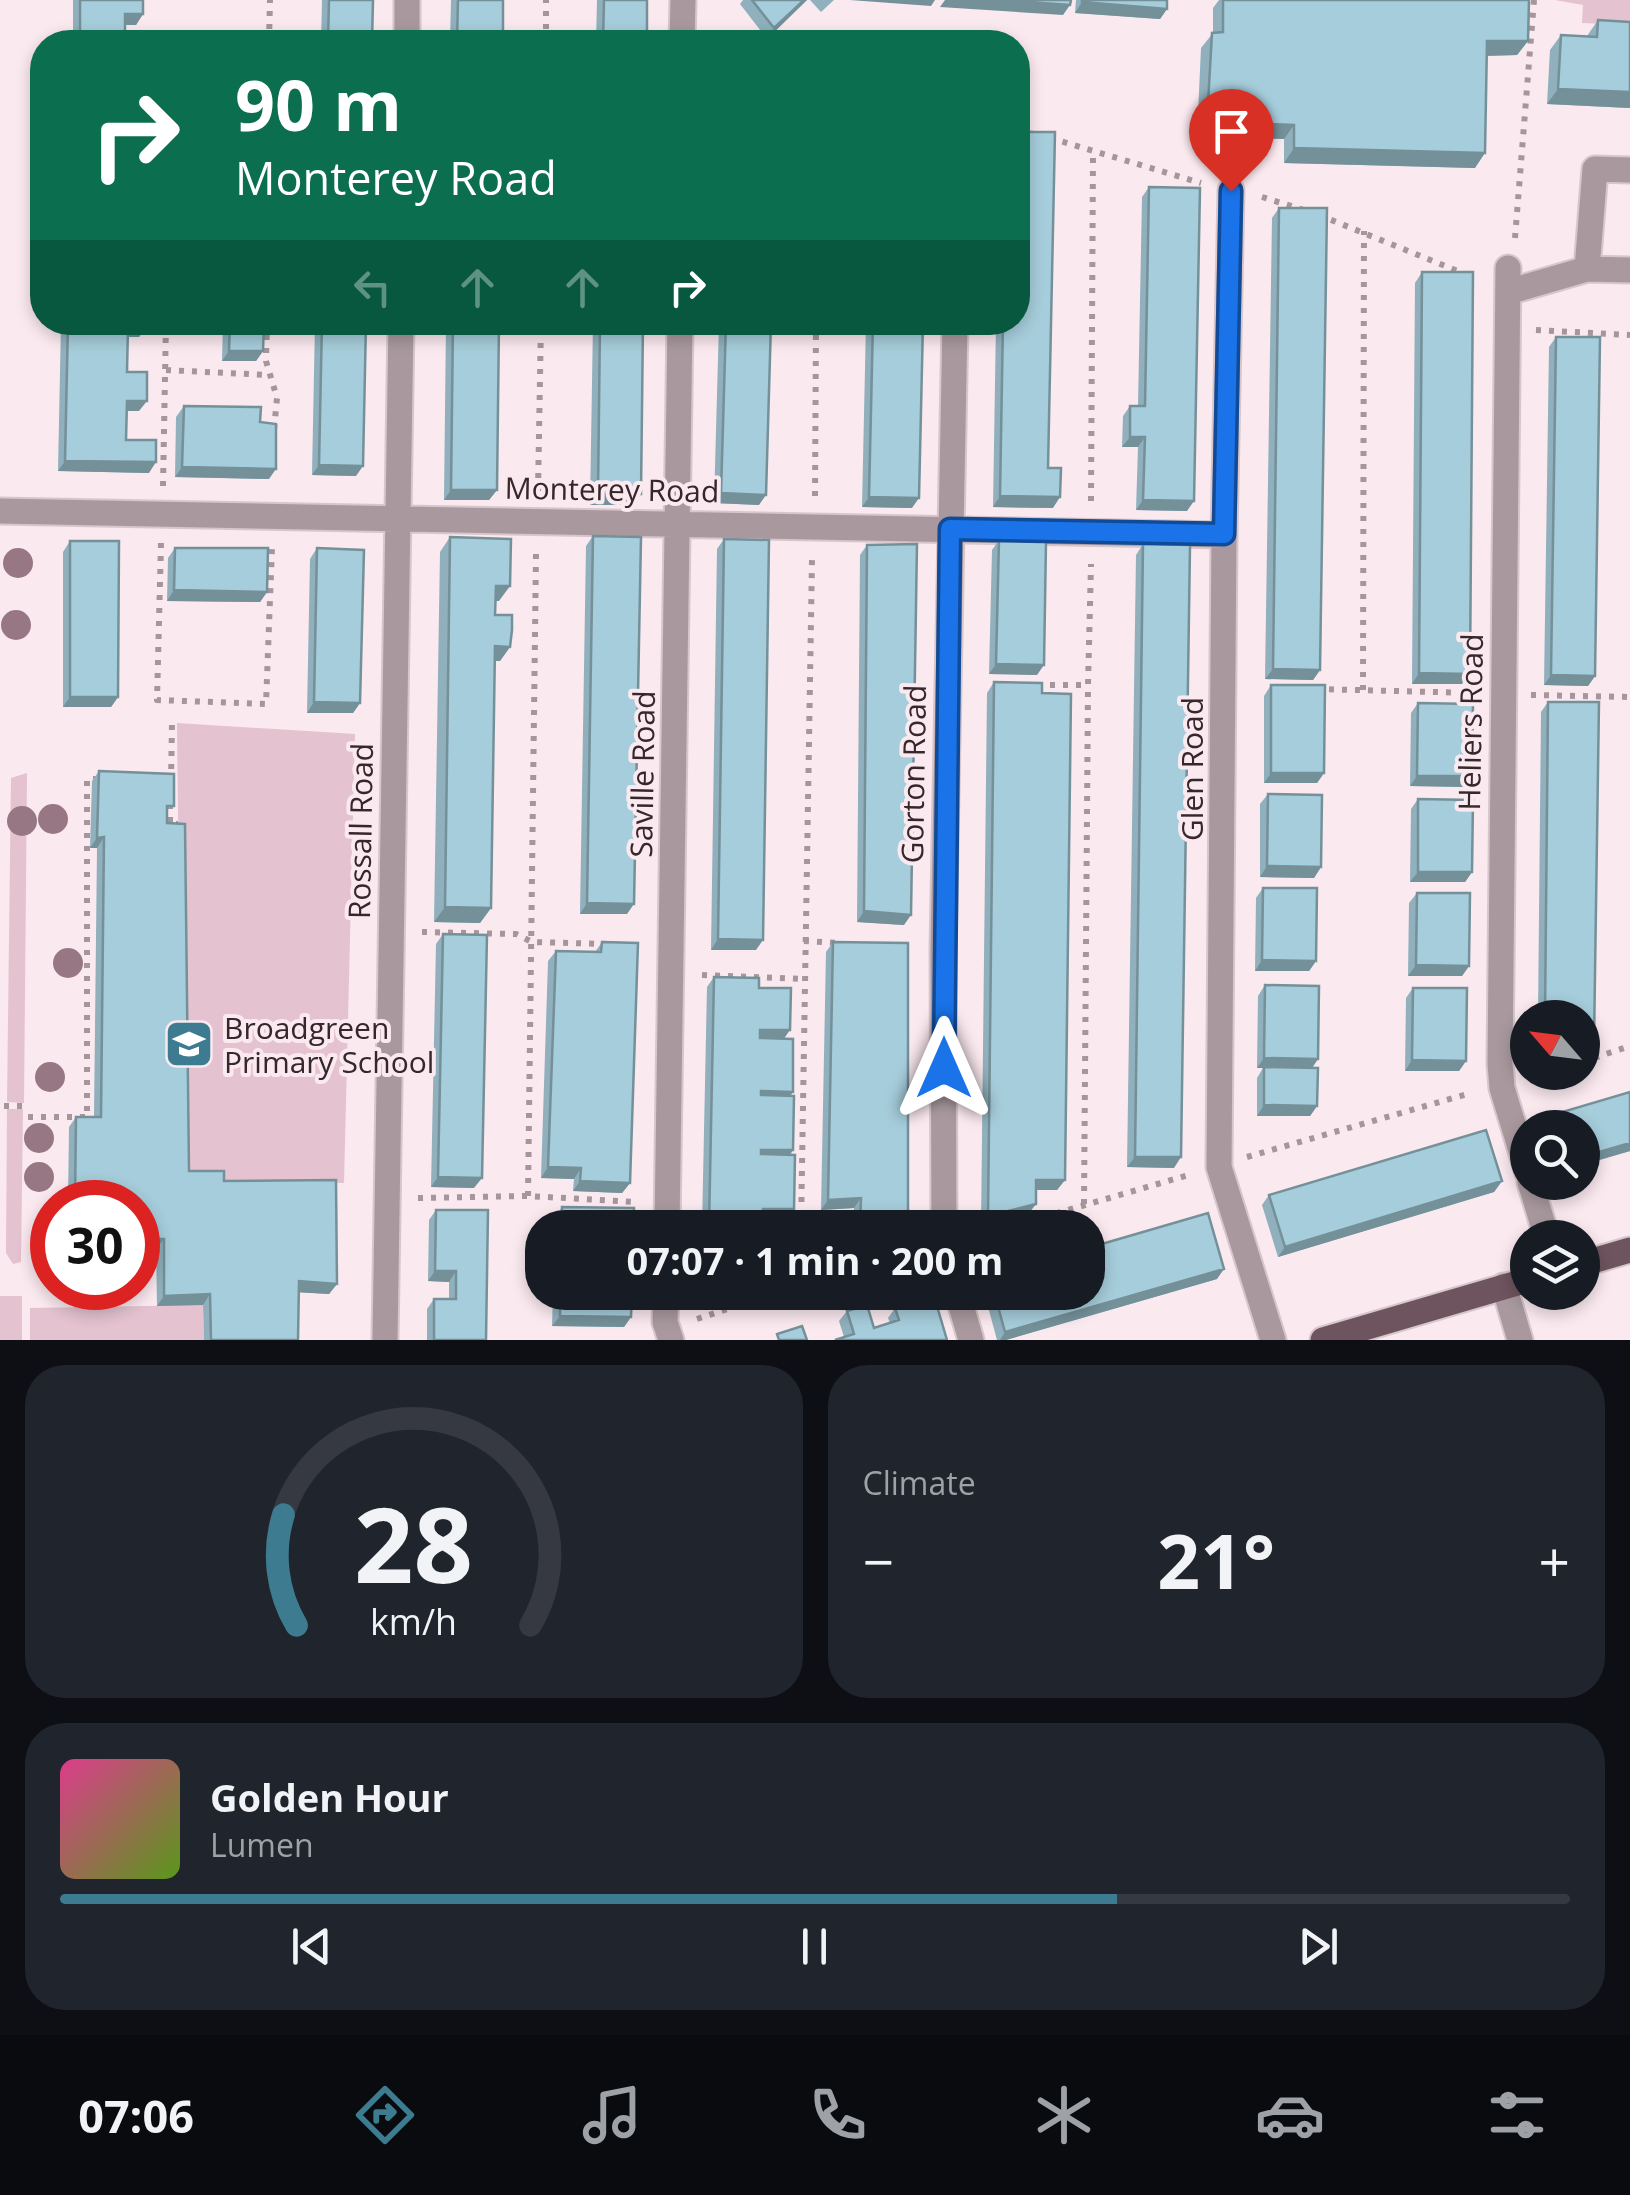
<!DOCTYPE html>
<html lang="en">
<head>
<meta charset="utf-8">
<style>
  :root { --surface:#171b24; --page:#20242c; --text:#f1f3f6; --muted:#9ea1a6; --line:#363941; --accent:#3d7b91 }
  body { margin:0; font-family:"Open Sans",sans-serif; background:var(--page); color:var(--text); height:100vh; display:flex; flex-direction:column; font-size:38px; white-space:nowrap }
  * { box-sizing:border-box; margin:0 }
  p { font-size:32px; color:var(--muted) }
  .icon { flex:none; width:55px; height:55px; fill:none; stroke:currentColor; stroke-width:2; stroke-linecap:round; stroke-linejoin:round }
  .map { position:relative; height:1340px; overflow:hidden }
  .panel { display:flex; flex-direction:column; gap:25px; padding:25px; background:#0d0f14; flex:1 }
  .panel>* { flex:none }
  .banner { position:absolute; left:30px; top:30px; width:1000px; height:305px; border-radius:40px; box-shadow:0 5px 15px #0003; background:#0b6e4f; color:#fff; overflow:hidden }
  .needle { width:65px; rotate:298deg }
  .fabs { position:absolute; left:1510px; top:1000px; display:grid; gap:20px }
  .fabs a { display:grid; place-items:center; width:90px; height:90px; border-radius:50%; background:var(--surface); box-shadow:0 5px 15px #0003; font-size:50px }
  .speed { position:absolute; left:30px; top:1180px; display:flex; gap:20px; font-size:50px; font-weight:700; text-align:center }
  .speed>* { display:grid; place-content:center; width:130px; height:130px; border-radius:50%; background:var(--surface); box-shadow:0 5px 15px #0003; line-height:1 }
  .speed .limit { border:15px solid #d22; background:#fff; color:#111 }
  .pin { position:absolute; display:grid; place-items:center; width:85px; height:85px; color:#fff; margin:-102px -42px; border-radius:50% 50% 50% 0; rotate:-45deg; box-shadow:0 0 10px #0007 }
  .pin .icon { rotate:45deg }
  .me { position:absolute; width:110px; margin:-55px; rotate:0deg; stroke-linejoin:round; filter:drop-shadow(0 0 8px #0008) }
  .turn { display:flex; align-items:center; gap:35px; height:210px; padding:0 40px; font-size:45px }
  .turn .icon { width:130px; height:130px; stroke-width:2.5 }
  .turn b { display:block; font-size:70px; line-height:85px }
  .lanes { display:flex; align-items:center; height:95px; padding:0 40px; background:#0003; justify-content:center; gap:50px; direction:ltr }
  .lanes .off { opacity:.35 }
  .big { font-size:75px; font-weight:700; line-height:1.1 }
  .panel .widget { flex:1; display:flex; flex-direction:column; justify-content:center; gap:15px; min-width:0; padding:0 35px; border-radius:40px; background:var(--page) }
  .panel .dial { align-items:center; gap:0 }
  .dial svg { height:260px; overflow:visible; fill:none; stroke:var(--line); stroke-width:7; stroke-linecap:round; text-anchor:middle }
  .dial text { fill:var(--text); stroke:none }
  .song { display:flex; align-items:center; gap:30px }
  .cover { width:120px; height:120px; border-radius:15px; background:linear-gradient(135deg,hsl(330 70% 55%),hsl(90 70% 35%)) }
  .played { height:10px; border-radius:5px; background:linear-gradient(90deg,var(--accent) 70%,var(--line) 70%) }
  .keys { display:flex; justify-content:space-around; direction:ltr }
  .heat { display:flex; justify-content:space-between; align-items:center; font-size:55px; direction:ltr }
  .panel .tiles { flex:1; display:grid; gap:25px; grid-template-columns:1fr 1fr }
  .widget:last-child { grid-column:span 2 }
  .trip { position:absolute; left:525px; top:1210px; width:580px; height:100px; border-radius:40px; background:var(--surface); box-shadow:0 5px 15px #0003; font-weight:700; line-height:100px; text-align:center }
  .menu { display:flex; height:160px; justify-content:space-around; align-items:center; background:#090b0e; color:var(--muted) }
  .menu .icon { width:70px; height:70px }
  .menu .on { color:var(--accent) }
  .menu b { font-size:45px; color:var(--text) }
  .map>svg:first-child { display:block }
</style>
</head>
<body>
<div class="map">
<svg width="1630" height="1340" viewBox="0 0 1630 1340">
  <rect width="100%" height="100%" fill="#fae9ef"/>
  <path fill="#e4c2d0" d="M1555 0H1630V25L1582 23 1583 5Z
    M177 723 355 734 344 1183 182 1181Z
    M27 773 24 1103 7 1102 11 778Z
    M7 1109H23L21 1262 13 1264 6 1253Z
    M0 1296H22V1340H0Z
    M203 1305 204 1340H30V1308Z"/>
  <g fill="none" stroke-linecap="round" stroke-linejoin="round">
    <g stroke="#d7c6cc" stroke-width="29">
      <path id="minor" d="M407 42V0
        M682 42 683 0
        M1231 191 1224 535 1219 1167 1273 1340
        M1508 268 1500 1064 1502 1088 1528 1173
        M1587 269 1595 169 1630 170
        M1508 292 1587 269 1630 270
        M0 511 1224 535
        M1530 1182 1547 1238
        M667 1228 680 322
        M944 1228 943 949 955 322
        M1504 1286 1520 1340
        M666 1292 665 1322 671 1340
        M957 1292 971 1340
        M385 1340 401 322"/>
    </g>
    <g stroke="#d7c6cc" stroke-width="29">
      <path id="major" d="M1582 1264 1630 1250
        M1323 1340 1528 1280"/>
    </g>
    <path stroke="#a6969c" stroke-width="6" stroke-dasharray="5 8" stroke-linecap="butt" d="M269 42 270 0
      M546 42V0
      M1018 129 1033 134
      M1050 138 1201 183
      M1262 197 1307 211
      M1319 215 1470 276
      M1515 238 1534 0
      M267 322 266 361 277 398 274 430
      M1536 330 1630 335
      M166 370 269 375
      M163 486 166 322
      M538 491 541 322
      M815 496 816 322
      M1091 501 1093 153
      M161 543 157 700 266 704 272 547
      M1037 685H1088L1091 564
      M1316 689 1474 693
      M1363 690 1364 231
      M1531 695 1630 697
      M171 782 172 723
      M170 804V824H178
      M422 932 516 934 532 942 608 944
      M804 941 838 943
      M702 975 804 979
      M1582 1062 1630 1046
      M1531 1078 1549 1072
      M4 1106H28
      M28 1117H87V779H99
      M1247 1157 1471 1093
      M528 1196 536 554
      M418 1198 528 1196 636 1202
      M1084 1204 1088 685
      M801 1228 812 559
      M1006 1228 1192 1174
      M697 1319 779 1292"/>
    <use href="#minor" stroke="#a9999f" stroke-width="25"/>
    <use href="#major" stroke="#6e545e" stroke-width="25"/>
  </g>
  <g fill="#987785">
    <circle cx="18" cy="563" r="15"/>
    <circle cx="16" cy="625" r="15"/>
    <circle cx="53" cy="819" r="15"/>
    <circle cx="22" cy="821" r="15"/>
    <circle cx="68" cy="963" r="15"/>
    <circle cx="50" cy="1077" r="15"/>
    <circle cx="39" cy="1138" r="15"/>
    <circle cx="39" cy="1177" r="15"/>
  </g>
  <path fill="#8fb0bc" d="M73 0H143V14L136 25H125V42H73Z
    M322 0H373L372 42H321Z
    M451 0H503V42H450Z
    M597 0H647V42H596Z
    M743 0H807L767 39 740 4Z
    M810 0H834L821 12Z
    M1076 0H1167V9L1160 19 1075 13Z
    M1219 0H1529L1528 41 1517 55 1487 56 1475 168 1284 163V139L1197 136 1201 48 1213 33V8Z
    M1598 20 1630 22V108L1547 104 1550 50 1561 35 1587 36Z
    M1149 187 1187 511 1136 510 1138 447H1122L1123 416 1130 406H1138L1142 197Z
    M1279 208 1320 670 1313 680 1265 679 1272 218Z
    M1422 272 1462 684H1412L1415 283Z
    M61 322H146V327L139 337H128L127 372 139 411H127L126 440 149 473 58 471Z
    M223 322H264L263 351 256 361H222Z
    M315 322H366L356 476 312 475Z
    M446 322H499L497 490 489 500H444Z
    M593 322H643L641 494 634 505H590Z
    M719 322H771L759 505 714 503Z
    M866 322H923L912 508 862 507Z
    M996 322H1018L1048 468 1053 508 993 507Z
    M1556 337 1595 676 1588 686 1544 685 1549 347Z
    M184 406 260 422 269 479 175 477 176 417Z
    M593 536 627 914H580L586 546Z
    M450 537 499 601H496L495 615 510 647 500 661H494L491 908 480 923 434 922 440 552Z
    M724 539 756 950H711L717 549Z
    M999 540 1037 675 989 674 992 550Z
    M70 541 118 697 111 707H63V552Z
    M1143 544 1174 1168 1127 1167 1136 555Z
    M867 545 904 925 857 922 860 555Z
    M175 548 267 592 260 602 167 601 168 558Z
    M317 548 360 703 353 713H307L310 559Z
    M994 682 1065 1180 1057 1190H1036V1204L1028 1214 981 1226 987 693Z
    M1271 685 1324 773 1317 783H1264V696Z
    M1548 702 1594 1042 1586 1052 1582 1053V1018H1538L1541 712Z
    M1418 703 1472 776 1465 787 1410 786 1411 713Z
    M99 771 167 816 189 1171 224 1181 337 1284 329 1294 299 1292 298 1340H204L203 1305 157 1306 156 1249 138 1202H68L69 1127 76 1117H94L97 848H90L92 781Z
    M1268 794 1321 867 1314 878 1260 877V804Z
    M1418 799 1472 872 1465 882H1410L1411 809Z
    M1263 888 1316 961 1309 971H1255L1256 898Z
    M1417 893 1469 966 1462 976H1408L1409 903Z
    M443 934 474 1188 431 1187 436 944Z
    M602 942 630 1183 622 1193 573 1191 574 1179 541 1178 548 961 556 951 595 952Z
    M833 942 908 1228H853L854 1208 821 1210 826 952Z
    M714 977 759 988 785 1039 793 1092 790 1096 793 1150 790 1155 787 1219 794 1228H702L707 987Z
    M1265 985 1318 1059 1312 1068 1317 1106 1310 1116H1257V1078L1263 1068H1257L1258 996Z
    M1413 988 1466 1061 1459 1071H1405L1406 998Z
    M1630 1092V1151L1582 1165V1128H1546L1545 1125 1552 1115Z
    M1502 1181 1494 1192 1278 1257 1262 1205 1269 1195Z
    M562 1207 634 1228H555V1217Z
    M436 1210 486 1340H427V1309L434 1299H449V1282L428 1281 429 1220Z
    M1217 1279 1006 1340H997L984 1292H1088Z
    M553 1292H632L631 1317 624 1327 552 1326Z
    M701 1292H752L750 1295 701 1308Z
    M895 1308 947 1340 844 1337 839 1321 847 1311 874 1328 890 1323 888 1318Z"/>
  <path fill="#749099" d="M804 0H807L767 39 774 28Z
    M850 0H935L931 6Z
    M945 0H999L1070 5 1063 15 940 7Z
    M1082 2 1167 9 1160 19 1075 13Z
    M125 14H143L136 25H118Z
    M1487 41H1528L1517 55 1477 56Z
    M1558 89 1630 92V108L1547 104Z
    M1207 121 1294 125 1284 139 1197 136Z
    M1294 148 1485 153 1475 168 1284 163Z
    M128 327H146L139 337H121Z
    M229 351H263L256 361H222Z
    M127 401H147L139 411H120Z
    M1130 437H1145L1138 447H1122Z
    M65 461 156 462 149 473 58 471Z
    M319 465 363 466 356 476 312 475Z
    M182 467 276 469 269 479 175 477Z
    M451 490H497L489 500H444Z
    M721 493 766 495 759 505 714 503Z
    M598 494H641L634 505H590Z
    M1000 496 1060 497 1053 508 993 507Z
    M869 497 919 498 912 508 862 507Z
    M1143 500 1194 501 1187 511 1136 510Z
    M496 586H510L499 601H485Z
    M174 590 267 592 260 602 167 601Z
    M495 646 510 647 500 661H484Z
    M996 664 1044 665 1037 675 989 674Z
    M1273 669 1320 670 1313 680 1265 679Z
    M1419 673 1470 674 1462 684H1412Z
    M1551 675 1595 676 1588 686 1544 685Z
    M70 697H118L111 707H63Z
    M314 702 360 703 353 713H307Z
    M1271 773H1324L1317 783H1264Z
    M1417 776H1472L1465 787 1410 786Z
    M104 837 97 848H90L97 838Z
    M1267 866 1321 867 1314 878 1260 877Z
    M1418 872H1472L1465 882H1410Z
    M587 903 634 904 627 914H580Z
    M445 907 491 908 480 923 434 922Z
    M864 911 911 915 904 925 857 922Z
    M718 939 763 940 756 950H711Z
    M1262 960 1316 961 1309 971H1255Z
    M1416 965 1469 966 1462 976H1408Z
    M760 1030H790L783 1040H753Z
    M1594 1042 1586 1052 1582 1053V1044Z
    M1264 1058 1318 1059 1311 1069 1257 1068Z
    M1412 1060 1466 1061 1459 1071H1405Z
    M761 1091 793 1092 785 1102 754 1101Z
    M1264 1105 1317 1106 1310 1116H1257Z
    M1630 1143V1151L1582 1165V1157Z
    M761 1150H793L786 1160H754Z
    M1135 1157H1181L1174 1168 1127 1167Z
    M548 1167 581 1168 574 1179 541 1178Z
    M438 1177 482 1178 474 1188 431 1187Z
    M1036 1180H1065L1057 1190H1029Z
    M580 1181 630 1183 622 1193 573 1191Z
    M1502 1181 1494 1192 1278 1257 1285 1247Z
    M861 1198 854 1208 821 1210 828 1200Z
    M1036 1204 1028 1214 981 1226 988 1216Z
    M763 1209H794L787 1219H756Z
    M138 1239H164L156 1249H138Z
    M1224 1269 1217 1279 1006 1340H1000L1005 1332Z
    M435 1271H456L449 1282 428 1281Z
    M299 1281 337 1284 329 1294 292 1292Z
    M729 1292H752L750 1295 701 1308 708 1298Z
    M210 1294 203 1305 157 1306 164 1296Z
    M560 1316 631 1317 624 1327 552 1326Z"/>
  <path fill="#a6cddb" stroke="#749099" stroke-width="2.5" d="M80 0H143V14H125V42H80Z
    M329 0H373L372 42H328Z
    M458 0H503V42H457Z
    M604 0H647V42H603Z
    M752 0H804L774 28Z
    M999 0H1071L1070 5Z
    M1082 0H1167V9L1082 2Z
    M1223 0H1529L1528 41H1487L1485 153 1294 148V125L1207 121 1212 33 1223 32Z
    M1598 20 1630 22V92L1558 89 1561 35 1597 37Z
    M1018 132H1055L1048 468H1061L1060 497 1000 496 1003 322H1018Z
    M1149 187 1200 188 1194 501 1143 500 1145 437H1130V406H1145Z
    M1279 208H1327L1320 670 1273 669Z
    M1422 272H1473L1470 674 1419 673Z
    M68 322H146V327H128L127 372H147V401H127L126 440H156V462L65 461Z
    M230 322H264L263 351H229Z
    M322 322H366L363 466 319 465Z
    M453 322H499L497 490H451Z
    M600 322H643L641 494H598Z
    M726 322H771L766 495 721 493Z
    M873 322H923L919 498 869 497Z
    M1556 337H1600L1595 676 1551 675Z
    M184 406 261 407 260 422 276 424V469L182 467Z
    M593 536 641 537 634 904 587 903Z
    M450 537 511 539 510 586H496L495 615H512V630L510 647 495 646 491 908 445 907Z
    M724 539 769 540 763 940 718 939Z
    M999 540 1046 541 1044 665 996 664Z
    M70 541H119L118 697H70Z
    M917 544 911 915 864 911 867 545Z
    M1143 544 1190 545 1181 1157H1135Z
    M175 548H268L267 592 174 590Z
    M317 548 364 550 360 703 314 702Z
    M994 682 1042 683V693L1071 694 1065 1180H1036V1204L988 1216Z
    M1271 685H1325L1324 773H1271Z
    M1548 702H1599L1594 1042 1582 1044V1018H1545Z
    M1418 703 1473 704 1472 776H1417Z
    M99 771 174 774V806H167V823L185 824 189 1171H224V1181L336 1180 337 1284 299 1281 298 1340H211L210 1294 164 1296V1239H138V1202H75L76 1117H101L104 837 97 838Z
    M1268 794 1322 795 1321 867 1267 866Z
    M1418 799 1473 800 1472 872H1418Z
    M1263 888H1317L1316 961 1262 960Z
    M1417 893H1470L1469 966 1416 965Z
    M443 934 487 935 482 1178 438 1177Z
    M602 942 638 943 630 1183 580 1181 581 1168 548 1167 556 951 601 952Z
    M833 942 908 943V1228H860L861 1198 828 1200Z
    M714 977 759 978V988H791L790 1030H760V1038L793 1039V1092L761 1091V1095L794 1096 793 1150H761V1154L795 1155 794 1209H763L762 1219H795L794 1228H709Z
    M1265 985 1319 986 1318 1059 1264 1058Z
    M1413 988H1467L1466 1061 1412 1060Z
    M1264 1067 1318 1068 1317 1106 1264 1105Z
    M1630 1092V1143L1582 1157V1128H1556L1552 1115Z
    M1486 1130 1502 1181 1285 1247 1269 1195Z
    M562 1207 634 1208V1228H562Z
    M436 1210H488L486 1340H434V1299H456V1271H435Z
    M1208 1213 1224 1269 1005 1332 994 1292H1088V1248Z
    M560 1292H632L631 1317 560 1316Z
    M708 1292H729L708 1298Z
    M934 1296 947 1340H835L854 1334 847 1311 867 1305 874 1328 899 1320 895 1308Z
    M802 1326 807 1340H779L777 1334Z"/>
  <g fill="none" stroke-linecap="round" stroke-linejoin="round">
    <g stroke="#114b97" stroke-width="25">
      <path id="route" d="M944 1068 950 529 1224 534 1231 191"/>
    </g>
    <use href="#route" stroke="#1a73e8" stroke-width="18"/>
  </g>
  <defs>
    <g id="school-square" transform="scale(2.5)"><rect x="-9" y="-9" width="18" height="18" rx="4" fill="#3d7b91" stroke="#fae9ef"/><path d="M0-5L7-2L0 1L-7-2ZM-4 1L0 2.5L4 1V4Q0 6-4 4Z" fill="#fff"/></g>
  </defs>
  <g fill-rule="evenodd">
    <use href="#school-square" x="189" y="1044"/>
  </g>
  <g text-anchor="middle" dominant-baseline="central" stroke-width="8" stroke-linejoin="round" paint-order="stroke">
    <g font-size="30" fill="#36272d" stroke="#fae9ef">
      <text transform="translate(612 489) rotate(1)">Monterey Road</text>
      <text transform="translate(1470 722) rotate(-89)">Heliers Road</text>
      <text transform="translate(1191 769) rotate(-90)">Glen Road</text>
      <text transform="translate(642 774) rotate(-89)">Saville Road</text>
      <text transform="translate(913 774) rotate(-89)">Gorton Road</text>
      <text transform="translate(360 831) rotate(-89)">Rossall Road</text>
    </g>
    <g font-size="30" fill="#36272d" stroke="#fae9ef" text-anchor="start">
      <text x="224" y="1027">Broadgreen<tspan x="224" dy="34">Primary School</tspan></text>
    </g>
  </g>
</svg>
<div class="fabs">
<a><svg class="needle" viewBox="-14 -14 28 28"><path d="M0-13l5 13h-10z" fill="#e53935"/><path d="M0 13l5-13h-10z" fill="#9ea1a6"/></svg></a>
<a><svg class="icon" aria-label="search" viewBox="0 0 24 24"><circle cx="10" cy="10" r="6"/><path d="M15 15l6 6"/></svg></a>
<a><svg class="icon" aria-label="layers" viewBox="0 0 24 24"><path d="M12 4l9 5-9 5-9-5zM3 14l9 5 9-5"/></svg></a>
</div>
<div class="speed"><div class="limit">30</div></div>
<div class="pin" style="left:1231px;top:191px;background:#d93025"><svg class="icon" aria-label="arrive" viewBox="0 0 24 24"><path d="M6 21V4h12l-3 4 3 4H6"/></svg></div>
<svg class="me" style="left:944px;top:1068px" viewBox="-20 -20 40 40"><path d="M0-17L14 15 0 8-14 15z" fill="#1a73e8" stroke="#fff" stroke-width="4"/></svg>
<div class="trip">07:07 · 1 min · 200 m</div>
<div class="banner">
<div class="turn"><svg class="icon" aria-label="right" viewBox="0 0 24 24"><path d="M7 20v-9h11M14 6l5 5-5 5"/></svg><div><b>90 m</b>Monterey Road</div></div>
<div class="lanes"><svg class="icon off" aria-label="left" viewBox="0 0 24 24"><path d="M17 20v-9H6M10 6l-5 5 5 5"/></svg><svg class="icon off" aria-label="ahead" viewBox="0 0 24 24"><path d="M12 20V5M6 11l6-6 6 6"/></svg><svg class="icon off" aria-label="ahead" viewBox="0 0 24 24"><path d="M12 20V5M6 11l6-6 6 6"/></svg><svg class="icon" aria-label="right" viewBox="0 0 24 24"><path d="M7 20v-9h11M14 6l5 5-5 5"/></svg></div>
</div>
</div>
<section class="panel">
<div class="tiles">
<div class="widget dial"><svg viewBox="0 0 100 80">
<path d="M14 69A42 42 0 1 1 86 69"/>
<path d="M14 69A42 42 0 0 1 10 35" stroke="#3d7b91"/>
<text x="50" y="56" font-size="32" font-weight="700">28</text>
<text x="50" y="72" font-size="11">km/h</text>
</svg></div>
<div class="widget"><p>Climate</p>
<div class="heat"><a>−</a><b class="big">21°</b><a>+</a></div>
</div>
<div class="widget">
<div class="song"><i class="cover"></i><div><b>Golden Hour</b><p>Lumen</p></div></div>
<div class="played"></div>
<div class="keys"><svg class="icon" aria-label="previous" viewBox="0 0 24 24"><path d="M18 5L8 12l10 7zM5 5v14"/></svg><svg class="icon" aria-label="pause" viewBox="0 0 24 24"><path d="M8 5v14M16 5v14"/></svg><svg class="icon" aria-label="next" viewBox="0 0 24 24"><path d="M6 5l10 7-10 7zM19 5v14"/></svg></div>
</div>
</div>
</section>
<nav class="menu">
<b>07:06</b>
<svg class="icon on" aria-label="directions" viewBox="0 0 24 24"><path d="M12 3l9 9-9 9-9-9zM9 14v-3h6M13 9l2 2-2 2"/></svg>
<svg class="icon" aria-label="music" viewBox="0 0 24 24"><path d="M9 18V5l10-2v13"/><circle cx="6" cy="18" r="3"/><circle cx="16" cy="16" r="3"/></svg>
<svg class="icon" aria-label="phone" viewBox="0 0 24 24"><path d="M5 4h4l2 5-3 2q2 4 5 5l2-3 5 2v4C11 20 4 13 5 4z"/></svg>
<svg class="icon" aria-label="climate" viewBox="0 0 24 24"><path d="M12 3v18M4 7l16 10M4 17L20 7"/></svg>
<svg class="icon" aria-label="car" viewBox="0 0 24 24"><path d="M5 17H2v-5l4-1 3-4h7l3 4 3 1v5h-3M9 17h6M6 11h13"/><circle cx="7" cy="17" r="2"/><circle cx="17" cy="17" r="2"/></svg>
<svg class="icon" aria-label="filters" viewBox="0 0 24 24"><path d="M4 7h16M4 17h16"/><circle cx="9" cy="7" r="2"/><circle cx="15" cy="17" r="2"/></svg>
</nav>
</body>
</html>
